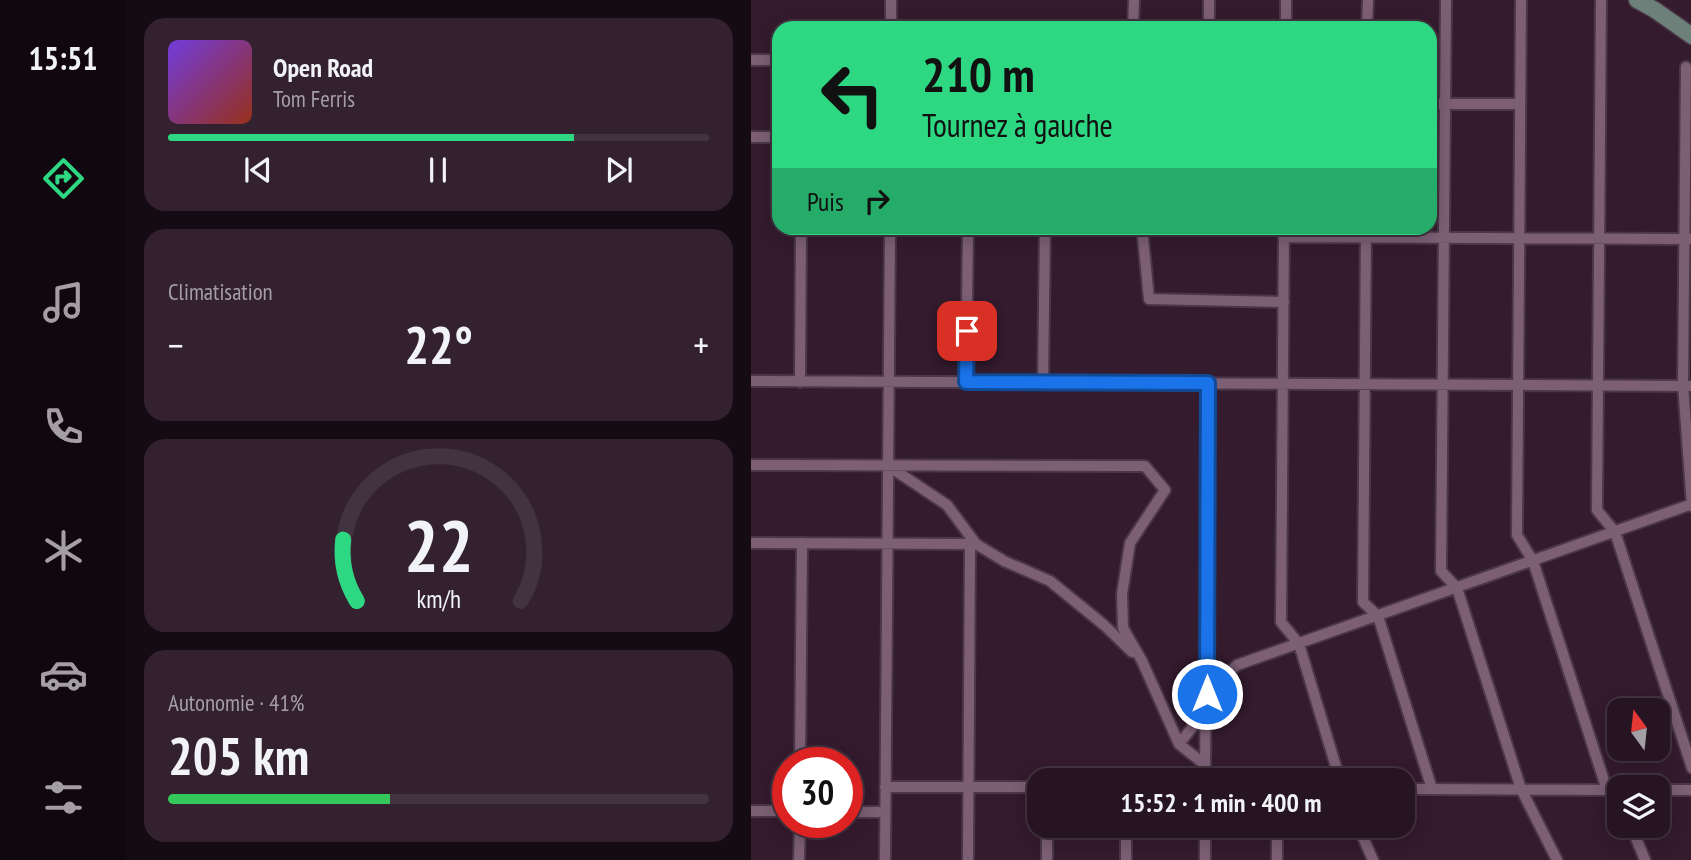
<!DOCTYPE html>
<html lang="fr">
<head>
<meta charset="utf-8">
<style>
  :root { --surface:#271422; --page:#33212f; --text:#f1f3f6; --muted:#a49ea5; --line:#433340; --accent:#2ed883 }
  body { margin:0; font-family:"PT Sans Narrow",sans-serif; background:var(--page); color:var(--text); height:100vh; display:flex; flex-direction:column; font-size:26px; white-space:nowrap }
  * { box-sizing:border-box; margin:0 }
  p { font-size:23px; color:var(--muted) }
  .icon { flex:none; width:38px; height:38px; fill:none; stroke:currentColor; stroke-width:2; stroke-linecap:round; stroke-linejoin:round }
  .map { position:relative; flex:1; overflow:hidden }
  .panel { display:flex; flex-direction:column; gap:18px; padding:18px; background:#150b13; width:625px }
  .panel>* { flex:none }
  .guide { position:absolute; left:21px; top:21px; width:665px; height:214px; border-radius:21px; box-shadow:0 4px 18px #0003,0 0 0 2px var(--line); background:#2ed883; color:#111; overflow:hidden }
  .needle { width:46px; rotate:345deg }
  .tools { position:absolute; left:856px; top:698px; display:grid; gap:14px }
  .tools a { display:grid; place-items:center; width:63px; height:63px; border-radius:14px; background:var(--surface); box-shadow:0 4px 18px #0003,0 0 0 2px var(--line); font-size:35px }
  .speed { position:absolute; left:21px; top:747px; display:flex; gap:14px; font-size:35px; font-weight:700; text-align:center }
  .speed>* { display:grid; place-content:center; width:91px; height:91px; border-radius:50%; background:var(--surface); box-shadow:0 4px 18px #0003,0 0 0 2px var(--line); line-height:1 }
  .speed .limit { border:10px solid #d22; background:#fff; color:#111 }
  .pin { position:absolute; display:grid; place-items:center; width:60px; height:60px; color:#fff; margin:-30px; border-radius:14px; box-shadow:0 4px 10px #0006 }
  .me { position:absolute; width:77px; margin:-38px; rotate:0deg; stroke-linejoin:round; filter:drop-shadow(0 0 5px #0008) }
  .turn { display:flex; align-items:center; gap:24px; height:147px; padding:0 35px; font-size:32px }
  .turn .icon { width:91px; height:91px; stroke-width:2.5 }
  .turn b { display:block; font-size:49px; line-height:60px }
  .then { display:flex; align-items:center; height:66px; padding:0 35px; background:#0003; gap:14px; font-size:26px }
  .big { font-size:52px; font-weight:800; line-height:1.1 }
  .panel .tile { flex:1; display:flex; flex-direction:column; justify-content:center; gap:10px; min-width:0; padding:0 24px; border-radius:21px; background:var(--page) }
  .panel .dial { align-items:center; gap:0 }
  .dial svg { height:182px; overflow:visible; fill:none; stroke:var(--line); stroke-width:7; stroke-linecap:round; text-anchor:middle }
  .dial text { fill:var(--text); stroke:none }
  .song { display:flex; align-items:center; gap:21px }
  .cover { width:84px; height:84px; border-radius:10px; background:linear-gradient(135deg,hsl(260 70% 55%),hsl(10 70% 35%)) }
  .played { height:7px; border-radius:4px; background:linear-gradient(90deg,var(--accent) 75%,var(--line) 75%) }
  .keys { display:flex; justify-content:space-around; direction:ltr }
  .heat { display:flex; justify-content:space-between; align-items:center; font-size:38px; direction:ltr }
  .charge { height:10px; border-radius:5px; background:linear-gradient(90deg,#34c759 41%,var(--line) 0) }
  .trip { position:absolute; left:276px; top:768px; width:388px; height:70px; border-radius:21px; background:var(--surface); box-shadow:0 4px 18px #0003,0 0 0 2px var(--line); font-weight:800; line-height:70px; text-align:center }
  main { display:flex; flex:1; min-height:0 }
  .tabs { display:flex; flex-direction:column; width:126px; justify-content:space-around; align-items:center; background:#10080e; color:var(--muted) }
  .tabs .icon { width:49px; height:49px }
  .tabs .current { color:var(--accent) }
  .tabs b { font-size:32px; color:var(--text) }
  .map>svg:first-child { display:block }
</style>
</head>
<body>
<main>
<nav class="tabs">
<b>15:51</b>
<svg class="icon current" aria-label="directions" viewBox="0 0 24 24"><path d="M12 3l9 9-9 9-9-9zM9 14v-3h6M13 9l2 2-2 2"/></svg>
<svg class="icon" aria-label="music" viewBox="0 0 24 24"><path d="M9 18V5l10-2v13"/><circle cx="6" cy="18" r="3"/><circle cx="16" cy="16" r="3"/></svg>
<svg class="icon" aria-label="phone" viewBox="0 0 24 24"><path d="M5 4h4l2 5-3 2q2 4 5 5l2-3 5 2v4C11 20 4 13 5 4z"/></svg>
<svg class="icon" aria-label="climate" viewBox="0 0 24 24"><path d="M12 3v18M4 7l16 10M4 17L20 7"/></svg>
<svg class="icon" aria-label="car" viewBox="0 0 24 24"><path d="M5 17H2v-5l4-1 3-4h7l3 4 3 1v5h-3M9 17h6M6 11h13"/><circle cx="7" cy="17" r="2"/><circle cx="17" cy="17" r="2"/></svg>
<svg class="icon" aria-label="filters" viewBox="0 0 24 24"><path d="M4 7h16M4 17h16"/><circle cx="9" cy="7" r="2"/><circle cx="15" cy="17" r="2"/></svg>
</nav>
<section class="panel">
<div class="tile">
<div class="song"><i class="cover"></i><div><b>Open Road</b><p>Tom Ferris</p></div></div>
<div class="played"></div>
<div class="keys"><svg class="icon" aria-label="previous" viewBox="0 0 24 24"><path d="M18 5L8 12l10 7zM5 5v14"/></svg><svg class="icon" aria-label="pause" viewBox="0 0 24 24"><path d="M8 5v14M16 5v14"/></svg><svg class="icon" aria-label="next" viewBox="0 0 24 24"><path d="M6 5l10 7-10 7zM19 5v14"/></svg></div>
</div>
<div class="tile"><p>Climatisation</p>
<div class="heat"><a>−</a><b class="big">22°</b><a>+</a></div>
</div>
<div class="tile dial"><svg viewBox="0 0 100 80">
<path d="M14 69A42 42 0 1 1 86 69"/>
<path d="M14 69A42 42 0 0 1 8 42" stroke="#2ed883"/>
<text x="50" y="56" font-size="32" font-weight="700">22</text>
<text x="50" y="72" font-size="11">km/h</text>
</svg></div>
<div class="tile"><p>Autonomie · 41%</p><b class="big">205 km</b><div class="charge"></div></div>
</section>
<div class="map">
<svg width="941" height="860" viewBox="0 0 941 860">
  <rect width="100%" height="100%" fill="#341b2e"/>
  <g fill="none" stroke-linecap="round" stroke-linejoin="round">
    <g stroke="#4b3747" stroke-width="14">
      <path id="street" d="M695 0 690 571 706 588 770 789 806 860
        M770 0 766 535 782 561 856 790
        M850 0 846 510 864 532 941 768
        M140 28V0
        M382 28 383 0
        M458 28V0
        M535 28V0
        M616 28 617 0
        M0 60H28
        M935 67 932 385 941 506
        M679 104H769
        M0 137H28
        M391 228 398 299 533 302
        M533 228 530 622 548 644 589 780
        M615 228 612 602 627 616 681 789
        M533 237 940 239
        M0 381 941 386
        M49 382 50 228
        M215 382 217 228
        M292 383 294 228
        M0 465 394 466 414 490 379 543 371 594 372 628 391 661 428 744 453 764
        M139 467 196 505 225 544 253 561 299 581 353 625 381 652
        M0 543 219 544 217 860
        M428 744 444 724 456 694 486 665 941 504
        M49 763 51 543
        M454 780 457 383
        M134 787H289
        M653 789 868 790
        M906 790H941
        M0 811H37
        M96 812H134
        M607 826 622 860
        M880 826 894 860
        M48 860 49 822
        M134 860 139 228
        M296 860V826
        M375 860V826
        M454 860V826
        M526 860V826"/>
    </g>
    <g stroke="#4b3747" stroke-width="19">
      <path id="secondary" d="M886 0 904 10 941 36"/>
    </g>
    <use href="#street" stroke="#7c5f75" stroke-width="10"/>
    <use href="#secondary" stroke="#6d817a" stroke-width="16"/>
  </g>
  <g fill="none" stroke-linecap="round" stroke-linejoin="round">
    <g stroke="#114b97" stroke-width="18">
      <path id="route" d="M216 331 215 382 457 383 456 694"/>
    </g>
    <use href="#route" stroke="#1a73e8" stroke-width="12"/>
  </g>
</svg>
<div class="tools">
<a><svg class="needle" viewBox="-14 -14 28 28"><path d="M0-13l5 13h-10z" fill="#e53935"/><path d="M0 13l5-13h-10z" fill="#a49ea5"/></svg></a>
<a><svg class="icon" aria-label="layers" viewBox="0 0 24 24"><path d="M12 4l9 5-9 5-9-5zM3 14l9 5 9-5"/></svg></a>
</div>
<div class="speed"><div class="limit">30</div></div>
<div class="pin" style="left:216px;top:331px;background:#d93025"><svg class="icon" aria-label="arrive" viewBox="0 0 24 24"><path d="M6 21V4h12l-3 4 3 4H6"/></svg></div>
<svg class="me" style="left:456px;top:694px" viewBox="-20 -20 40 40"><circle r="17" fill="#1a73e8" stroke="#fff" stroke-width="3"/><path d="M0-11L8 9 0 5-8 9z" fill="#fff"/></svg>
<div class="trip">15:52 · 1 min · 400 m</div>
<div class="guide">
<div class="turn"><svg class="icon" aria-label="left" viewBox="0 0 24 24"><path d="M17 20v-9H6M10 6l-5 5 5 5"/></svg><div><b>210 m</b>Tournez à gauche</div></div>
<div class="then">Puis<svg class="icon" aria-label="right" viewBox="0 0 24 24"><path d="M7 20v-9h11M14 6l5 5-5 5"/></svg></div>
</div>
</div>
</main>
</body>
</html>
